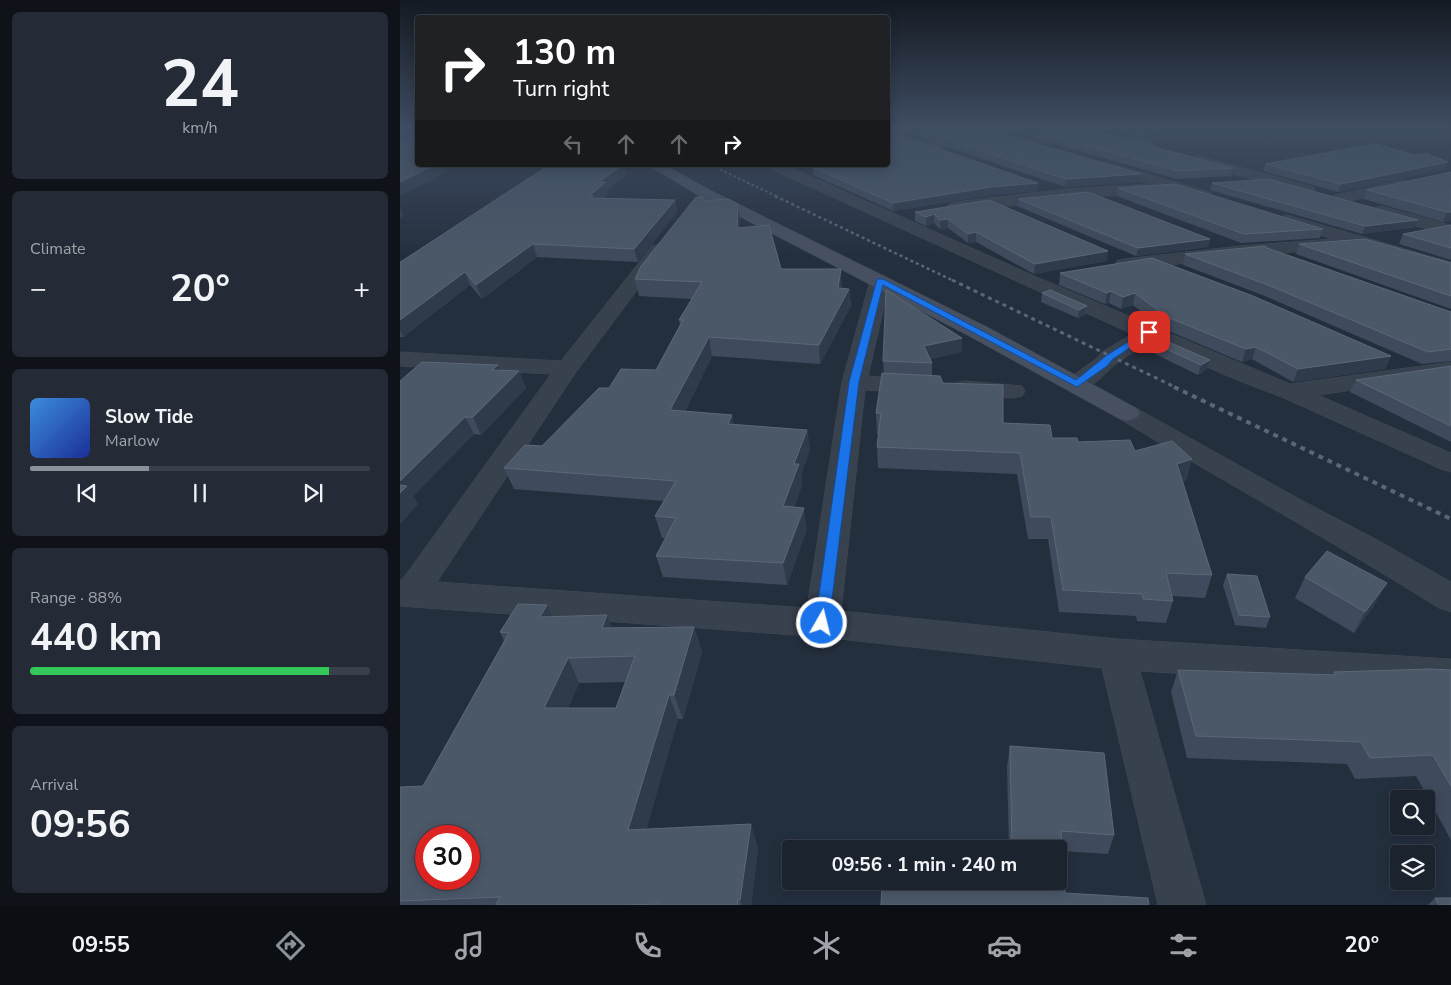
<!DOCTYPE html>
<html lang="en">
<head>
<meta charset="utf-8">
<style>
  :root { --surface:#1b232e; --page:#242b36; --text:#f1f3f6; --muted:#a0a4aa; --line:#39404a; --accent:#8c9099 }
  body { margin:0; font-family:"Nunito Sans",sans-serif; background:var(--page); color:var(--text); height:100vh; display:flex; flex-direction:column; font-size:19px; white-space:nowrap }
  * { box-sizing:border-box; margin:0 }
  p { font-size:16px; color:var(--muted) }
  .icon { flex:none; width:28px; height:28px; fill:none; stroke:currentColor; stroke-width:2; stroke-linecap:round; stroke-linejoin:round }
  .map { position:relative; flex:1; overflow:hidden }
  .sheet { display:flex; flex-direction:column; gap:12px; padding:12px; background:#0f1319; width:400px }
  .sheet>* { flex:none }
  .top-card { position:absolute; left:15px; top:15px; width:475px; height:152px; border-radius:5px; box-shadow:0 2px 12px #0003,0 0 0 1px var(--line); background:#202124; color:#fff; overflow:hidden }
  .fabs { position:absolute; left:990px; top:790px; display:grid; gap:10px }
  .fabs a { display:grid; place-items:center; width:45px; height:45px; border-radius:5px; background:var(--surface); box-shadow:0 2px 12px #0003,0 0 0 1px var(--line); font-size:25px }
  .speed { position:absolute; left:15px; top:825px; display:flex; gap:10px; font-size:25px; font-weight:700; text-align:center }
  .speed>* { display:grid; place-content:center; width:65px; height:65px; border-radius:50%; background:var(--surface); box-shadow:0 2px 12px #0003,0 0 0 1px var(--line); line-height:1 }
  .speed .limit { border:8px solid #d22; background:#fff; color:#111 }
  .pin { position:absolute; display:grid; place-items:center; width:42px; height:42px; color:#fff; margin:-21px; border-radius:10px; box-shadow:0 2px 8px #0006 }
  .me { position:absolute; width:55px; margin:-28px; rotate:8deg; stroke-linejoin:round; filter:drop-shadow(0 0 4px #0008) }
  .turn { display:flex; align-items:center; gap:18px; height:105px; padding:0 15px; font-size:22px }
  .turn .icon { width:65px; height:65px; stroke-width:2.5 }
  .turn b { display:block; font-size:35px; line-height:42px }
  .lanes { display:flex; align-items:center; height:48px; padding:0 15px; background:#0003; justify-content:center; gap:25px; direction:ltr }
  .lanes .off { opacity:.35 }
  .big { font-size:38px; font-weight:700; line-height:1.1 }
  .sheet .tile { flex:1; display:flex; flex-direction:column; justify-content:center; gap:8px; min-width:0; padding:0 18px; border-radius:8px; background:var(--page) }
  .sheet .dial { align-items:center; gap:0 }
  .dial b { font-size:65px; line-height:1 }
  .song { display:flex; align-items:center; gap:15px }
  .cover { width:60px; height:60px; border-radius:8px; background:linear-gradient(135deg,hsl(210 70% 55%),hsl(230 70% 35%)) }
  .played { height:5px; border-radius:2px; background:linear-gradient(90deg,var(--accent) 35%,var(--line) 35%) }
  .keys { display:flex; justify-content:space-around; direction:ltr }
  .heat { display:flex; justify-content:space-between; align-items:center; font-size:28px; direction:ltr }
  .charge { height:8px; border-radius:4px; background:linear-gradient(90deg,#34c759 88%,var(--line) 0) }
  .trip { position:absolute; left:382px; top:840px; width:285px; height:50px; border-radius:5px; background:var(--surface); box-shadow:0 2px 12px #0003,0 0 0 1px var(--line); font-weight:700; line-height:50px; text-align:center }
  .tab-bar { display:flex; height:80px; justify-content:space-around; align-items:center; background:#0b0e12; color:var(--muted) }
  .tab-bar .icon { width:35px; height:35px }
  .tab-bar .active { color:var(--accent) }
  .tab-bar b { font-size:22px; color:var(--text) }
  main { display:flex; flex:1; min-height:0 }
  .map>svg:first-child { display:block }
</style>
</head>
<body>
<main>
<section class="sheet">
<div class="tile dial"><b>24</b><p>km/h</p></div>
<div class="tile"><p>Climate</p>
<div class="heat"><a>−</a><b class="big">20°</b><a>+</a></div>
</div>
<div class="tile">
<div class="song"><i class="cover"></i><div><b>Slow Tide</b><p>Marlow</p></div></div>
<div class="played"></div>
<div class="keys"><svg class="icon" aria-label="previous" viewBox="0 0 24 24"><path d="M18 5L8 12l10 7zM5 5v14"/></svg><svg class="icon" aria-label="pause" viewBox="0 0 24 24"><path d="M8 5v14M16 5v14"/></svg><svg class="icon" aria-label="next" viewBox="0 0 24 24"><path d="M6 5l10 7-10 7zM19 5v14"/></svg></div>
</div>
<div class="tile"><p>Range · 88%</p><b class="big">440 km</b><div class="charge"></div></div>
<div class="tile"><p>Arrival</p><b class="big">09:56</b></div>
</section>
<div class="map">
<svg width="1051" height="905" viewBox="0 0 1051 905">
  <rect width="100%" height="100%" fill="#242f3e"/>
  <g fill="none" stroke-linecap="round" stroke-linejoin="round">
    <g stroke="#414a57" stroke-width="1">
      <path id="street" d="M589 129H615L609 133 488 158V150Z
        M796 155 913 187 916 190 913 193 908 195 791 162 789 159Z
        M705 162 810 192 813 195 810 198 805 200 763 188 761 191 756 192 666 199 555 212 549 210 547 207 549 204 555 202 666 189 751 184 700 169 698 166Z
        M367 165H385L639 278 890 384 1051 362V376L918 395 1051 453V472L1041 469 884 398 837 380 750 342C740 348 730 354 720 361 704 372 691 395 668 389L665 384 668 379 696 359 702 352 732 334 369 168Z
        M1003 180 1008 181 1010 184 1008 187 938 204 933 202 930 199 933 196Z
        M981 206 1050 225 1051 231 1044 234 975 214 973 211 975 208Z
        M887 215 1051 262V274L942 242 944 244 941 248 935 249 840 256 724 271 717 269 715 265 717 261 724 259 840 246 933 239 881 223 879 220 881 217Z
        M258 245 264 246 267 250 176 372 37 582 407 608 442 382 470 281 473 277 480 275 487 277 490 281 468 376 526 381 529 386 526 391 517 393 465 390 441 611 717 639 1051 659V691L740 671 806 905H758L702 668 422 637 0 606V580H2L151 374 0 366V352L161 361 252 246Z
        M565 381 622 386 625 391 622 396 613 398 556 393 553 388 556 383Z
        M727 405 736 408 901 500 981 542 1051 582V612L1039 608C934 542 825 482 718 418L714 413 718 408Z"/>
    </g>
    <g stroke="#414a57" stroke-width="1">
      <path id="secondary" d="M248 165H265L308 189 587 327 736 408 740 413 736 418 727 421 718 418 571 337 298 195Z"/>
    </g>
    <use href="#street" fill="#38414e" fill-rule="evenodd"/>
    <use href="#secondary" fill="#465061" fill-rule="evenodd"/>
    <path stroke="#5a6575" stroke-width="2" stroke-dasharray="2.5 2.5" stroke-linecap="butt" d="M311 165 378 197"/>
    <path stroke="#5a6575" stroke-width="2.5" stroke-dasharray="3 3" stroke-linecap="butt" d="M375 196 554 281"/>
    <path stroke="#5a6575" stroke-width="3" stroke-dasharray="4 4" stroke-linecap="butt" d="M552 280 777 388"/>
    <path stroke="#5a6575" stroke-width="4" stroke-dasharray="5 5" stroke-linecap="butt" d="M774 387 1051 519"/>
  </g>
  <path fill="#3f4b5c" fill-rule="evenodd" d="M18 129V165H93L91 166 58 165 0 196V142L15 137V136L0 142Z
    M495 129H586L741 174 740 182 665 187Z
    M605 129H691L732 141 737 138V137L709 129H757L756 136 743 140 754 147 833 168 831 176 776 179Z
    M865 164 1045 169 938 192 863 171Z
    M149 165H225L227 174 208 189 209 193 203 199 275 200 277 212 238 262 137 257 82 299 70 285 3 337H0V262L2 261Z
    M412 167 638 183 637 191 591 195 493 211 413 175Z
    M1051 172V221L1043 222 964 199 967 190Z
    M812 183 1015 227 962 234 810 190Z
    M718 188 923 229 920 238 841 243 717 196Z
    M618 199 810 239 808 247 736 256 617 206Z
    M589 200 707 261 634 274 576 242 568 243 548 228 540 229 534 223 526 226 515 221V212Z
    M305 201 338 204 340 219V228L381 269 442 286V288L449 289 451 306 420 364 312 356 285 411 332 415 333 424 407 430 410 450 401 474 402 485 394 507 407 529 387 585 263 577 256 556 266 538H262L255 516 264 501 114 489 104 468 142 446 209 388 256 370 280 325 279 320 292 299 239 296 235 279Z
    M1051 225V260L999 244 1003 234Z
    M899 244 1051 263V309L896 254Z
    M867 248 1051 312V361L1022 364 865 296 783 265 785 254Z
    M660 273 991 356 985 369 893 382 852 359 842 362 764 329 733 305 721 309 709 303 705 304 659 285Z
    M642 293 687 306 685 315 678 318 641 302Z
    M751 342 810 360 807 369 798 375 749 351Z
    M562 352 530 359 532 363V375L603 423 652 438 735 451 792 459 786 480 782 482 812 575 805 598 772 596 773 601 766 623 737 621 736 616 659 612 648 539H628L617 474 478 468 477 447 478 434H477L476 413 484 373 483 361Z
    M98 365 100 370 119 371 126 388 81 435 74 434 13 496 18 504 0 524V381Z
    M1051 366V442L950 392 956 380Z
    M827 574 870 617 866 628 835 625 823 585Z
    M905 577 975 604 954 633 895 598Z
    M147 605 153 617 207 615 212 628 294 627 302 652 283 719H278L246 829 358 848 351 905H0V787L23 786 104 641 100 632ZM225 682 216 708H168L179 683Z
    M778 670 932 675 934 672 1051 670V840L1016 776 955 779 947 764 787 758 771 692Z
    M610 746 714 835 708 854 662 851 665 893 481 905 659 881V849H609L607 767Z
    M1035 898 1051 905H1028Z"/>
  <path fill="#2f3b4b" d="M3 129H17L18 135 0 142V131Z
    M758 129 756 136 739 141 740 134Z
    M1048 162 1045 169 938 192 941 184Z
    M34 165H58L0 196V182Z
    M222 165H225L227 174 208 189 209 193 196 205 189 196 199 182Z
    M741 174 740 182 665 187 666 179Z
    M638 183 637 191 591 195 493 211V203L591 187Z
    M275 200 277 212 238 262 234 249Z
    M338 204 340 219V244L337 228Z
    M0 206 4 216 0 219Z
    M1047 212H1051V221L1043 222Z
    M534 214V223L526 226V217Z
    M548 219V228L540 229V220Z
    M1018 220 1015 227 962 234 965 226Z
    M576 232V242L568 243V234Z
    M810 239 808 247 736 256 738 248Z
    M133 244 137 257 82 299 76 285Z
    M708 251 707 261 634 274 635 264Z
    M441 269 442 286 440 305 438 288Z
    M65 272 70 285 3 337 0 330V320Z
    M449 289 451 306 420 364 419 345Z
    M711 291 709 303 705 304 707 293Z
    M735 293 733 305 721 309 723 297Z
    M687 306 685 315 678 318 679 310Z
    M309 337 312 356 275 430 270 410Z
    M562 338V352L524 360V346Z
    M856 347 852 359 842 362 846 349Z
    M991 356 985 369 893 382 898 369Z
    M810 360 807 369 798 375 801 365Z
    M98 365 104 382 92 370Z
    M119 371 126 388 81 435 73 417Z
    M332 415 336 435 328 424Z
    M65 417 74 434 13 496 18 504 0 524V481Z
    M407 430 410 450 401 474 402 485 386 527 383 506 394 464Z
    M792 459 786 480 771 485 777 464Z
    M404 508 407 529 387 585 383 563Z
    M987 583 975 604 954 633 965 612Z
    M147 605 159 629 140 617Z
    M207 615 217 640 202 628Z
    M294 627 302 652 283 719 274 695Z
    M168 658 179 683 158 733 144 708Z
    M269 695 278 719 240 853 228 830Z
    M351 824 358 848 351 905H342L340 900Z"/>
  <path fill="#4b5868" stroke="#5c6777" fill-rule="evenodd" d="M15 129H18V165H34L0 182V142L15 137Z
    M515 129H586L741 174 666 179Z
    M629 129H691L732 141 737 138 751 142 754 147 833 168 778 171Z
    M734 129H758L740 134 738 130Z
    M488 131 638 183 591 187 493 203 412 167 424 165H488Z
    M975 144 1014 155 1028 154 1048 162 941 184 865 164Z
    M149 165H222L199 182H206L189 196H193L190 198 275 200 234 249 133 244 76 285 65 272 0 320V262L2 261Z
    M1051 172V212H1047L967 190Z
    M868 179 1018 220 965 226 812 183Z
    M775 184 923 229 844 234 718 188Z
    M688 192 810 239 738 248 618 199Z
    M296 197H304V201L328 199 338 204 337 228 369 225 381 269H441L438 288 449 289 419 345 309 337 270 410 332 415 328 424 407 430 394 464H399L383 506 404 508 383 563 256 556 276 518 255 516 276 481 104 468 125 445 142 446 199 388H209L221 369 256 370 283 320H279L302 282 235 279 241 266Z
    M589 200 708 251 635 264 576 232 568 234 548 219 540 220 534 214 526 217 515 212Z
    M1051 225V248L1003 234Z
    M965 239 1051 263V296L899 244Z
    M865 246 867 248 1051 312V349L1028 352 868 285 785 254Z
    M752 258 853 296 991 356 898 369 856 347 846 349 767 317 735 293 723 297 711 291 707 293 660 273Z
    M486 290 562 338 524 346 532 363 483 361Z
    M650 290 687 306 679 310 642 293Z
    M759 338 810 360 801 365 751 342Z
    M22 362 98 365 92 370 119 371 73 417H65L0 481V381Z
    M1051 366V426L956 380Z
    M482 373 540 376 543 383 603 385V423L650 425 652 438H677L678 442 730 440 735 451 772 441 792 459 777 464 812 575 766 573 773 601 743 599 742 594 663 590 651 517H631L620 453 477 447 481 413H476Z
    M0 485 7 486 0 493Z
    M927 551 987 583 965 612 905 577Z
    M827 574 857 576 870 617 839 615Z
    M118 604 147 605 140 617 207 615 202 628 294 627 274 695H269L228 830 351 824 340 900H338L337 905H259L260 904 223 905H96L100 897 0 901V787L23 786 109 633 100 632ZM235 656 216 708H144L168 658ZM26 836H69V879H26Z
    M1030 669 1051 670V786L1033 755 970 758 961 742 796 736 778 670 936 675 934 672Z
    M610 746 704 753 714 835 661 831 665 893 748 898 749 905H481L482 881H659V849H612Z
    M1035 898H1051V905H1039Z"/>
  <linearGradient id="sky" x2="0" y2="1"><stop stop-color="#141a22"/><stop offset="0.5" stop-color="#3f4d63"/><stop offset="1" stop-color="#3f4d63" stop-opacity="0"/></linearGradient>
  <rect width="1051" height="256" fill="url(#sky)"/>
  <path fill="#1a73e8" stroke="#114b97" d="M477 279H483L676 380 707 355 746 331H752L754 332 713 359 707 366 677 387 483 285 459 382 429 623 427 628 422 629 417 628 415 623 449 382Z"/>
</svg>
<div class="fabs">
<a><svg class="icon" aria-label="search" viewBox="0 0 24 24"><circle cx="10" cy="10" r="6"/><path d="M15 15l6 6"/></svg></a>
<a><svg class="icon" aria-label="layers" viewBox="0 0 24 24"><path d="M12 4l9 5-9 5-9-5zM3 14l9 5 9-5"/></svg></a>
</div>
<div class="speed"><div class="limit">30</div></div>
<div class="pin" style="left:749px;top:332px;background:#d93025"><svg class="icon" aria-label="arrive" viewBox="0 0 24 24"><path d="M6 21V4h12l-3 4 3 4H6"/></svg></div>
<svg class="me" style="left:422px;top:623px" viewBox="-20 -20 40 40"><circle r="17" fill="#1a73e8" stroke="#fff" stroke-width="3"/><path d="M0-11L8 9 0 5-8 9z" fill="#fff"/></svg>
<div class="trip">09:56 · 1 min · 240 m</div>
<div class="top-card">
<div class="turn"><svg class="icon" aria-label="right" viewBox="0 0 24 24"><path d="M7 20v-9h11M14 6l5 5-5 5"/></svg><div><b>130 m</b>Turn right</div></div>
<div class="lanes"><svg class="icon off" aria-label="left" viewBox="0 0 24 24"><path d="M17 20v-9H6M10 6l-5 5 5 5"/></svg><svg class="icon off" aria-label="ahead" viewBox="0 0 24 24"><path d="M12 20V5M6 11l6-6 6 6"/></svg><svg class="icon off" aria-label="ahead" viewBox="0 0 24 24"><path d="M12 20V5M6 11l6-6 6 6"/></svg><svg class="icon" aria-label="right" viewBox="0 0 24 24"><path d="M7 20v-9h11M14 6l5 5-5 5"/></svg></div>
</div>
</div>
</main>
<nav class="tab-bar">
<b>09:55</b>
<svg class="icon active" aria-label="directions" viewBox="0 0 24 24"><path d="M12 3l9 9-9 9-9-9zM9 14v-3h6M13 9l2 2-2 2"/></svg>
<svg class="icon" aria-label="music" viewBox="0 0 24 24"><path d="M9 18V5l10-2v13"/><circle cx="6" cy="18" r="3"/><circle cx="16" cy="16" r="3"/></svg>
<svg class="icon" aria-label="phone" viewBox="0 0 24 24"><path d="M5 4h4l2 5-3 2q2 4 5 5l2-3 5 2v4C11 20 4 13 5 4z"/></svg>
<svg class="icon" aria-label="climate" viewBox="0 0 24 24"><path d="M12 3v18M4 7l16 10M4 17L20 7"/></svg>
<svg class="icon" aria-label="car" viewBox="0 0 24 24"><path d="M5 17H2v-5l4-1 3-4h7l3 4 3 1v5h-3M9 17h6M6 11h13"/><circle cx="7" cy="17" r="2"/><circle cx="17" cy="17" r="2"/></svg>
<svg class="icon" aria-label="filters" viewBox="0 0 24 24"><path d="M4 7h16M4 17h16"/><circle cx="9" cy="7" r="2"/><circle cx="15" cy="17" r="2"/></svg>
<b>20°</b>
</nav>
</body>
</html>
